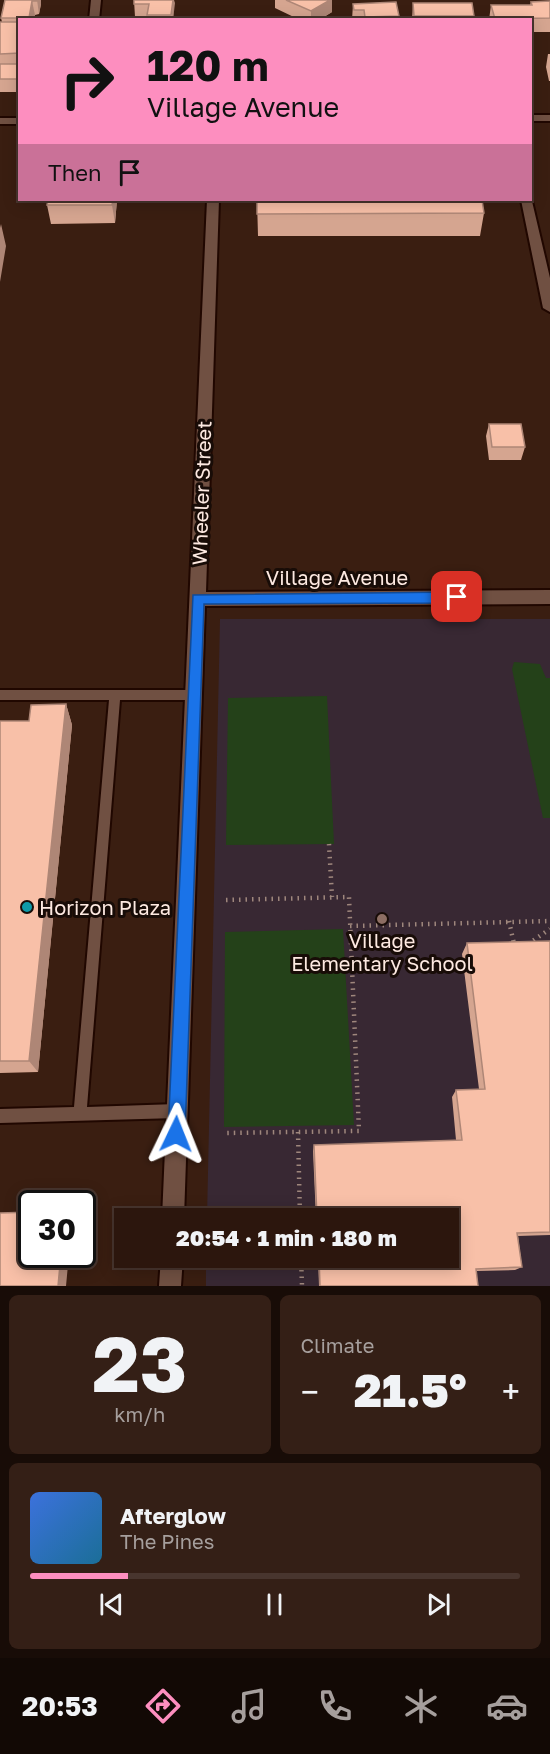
<!DOCTYPE html>
<html lang="en">
<head>
<meta charset="utf-8">
<style>
  :root { --surface:#2c160d; --page:#341f16; --text:#f1f3f6; --muted:#a69f9d; --line:#48352e; --accent:#fd8ebf }
  body { margin:0; font-family:"Golos Text",sans-serif; background:var(--page); color:var(--text); height:100vh; display:flex; flex-direction:column; font-size:22px; white-space:nowrap }
  * { box-sizing:border-box; margin:0 }
  p { font-size:20px; color:var(--muted) }
  .icon { flex:none; width:33px; height:33px; fill:none; stroke:currentColor; stroke-width:2; stroke-linecap:round; stroke-linejoin:round }
  .map { position:relative; height:1286px; overflow:hidden }
  .details { display:flex; flex-direction:column; gap:9px; padding:9px; background:#180c07; flex:1 }
  .details>* { flex:none }
  .top-card { position:absolute; left:18px; top:18px; width:514px; height:183px; border-radius:0px; box-shadow:0 3px 15px #0003,0 0 0 2px var(--line); background:#fd8ebf; color:#111; overflow:hidden }
  .speed { position:absolute; left:18px; top:1190px; display:flex; gap:12px; font-size:30px; font-weight:700; text-align:center }
  .speed>* { display:grid; place-content:center; width:78px; height:78px; border-radius:50%; background:var(--surface); box-shadow:0 3px 15px #0003,0 0 0 2px var(--line); line-height:1 }
  .speed .limit { border:3px solid #111; border-radius:9px; background:#fff; color:#111 }
  .pin { position:absolute; display:grid; place-items:center; width:51px; height:51px; color:#fff; margin:-26px; border-radius:12px; box-shadow:0 3px 9px #0006 }
  .me { position:absolute; width:66px; margin:-33px; rotate:2deg; stroke-linejoin:round; filter:drop-shadow(0 0 4px #0008) }
  .turn { display:flex; align-items:center; gap:21px; height:126px; padding:0 30px; font-size:27px }
  .turn .icon { width:78px; height:78px; stroke-width:2.5 }
  .turn b { display:block; font-size:42px; line-height:51px }
  .then { display:flex; align-items:center; height:57px; padding:0 30px; background:#0003; gap:12px; font-size:22px }
  .big { font-size:45px; font-weight:800; line-height:1.1 }
  .details .card { flex:1; display:flex; flex-direction:column; justify-content:center; gap:9px; min-width:0; padding:0 21px; border-radius:9px; background:var(--page) }
  .details .dial { align-items:center; gap:0 }
  .dial b { font-size:78px; line-height:1 }
  .song { display:flex; align-items:center; gap:18px }
  .cover { width:72px; height:72px; border-radius:9px; background:linear-gradient(135deg,hsl(220 70% 55%),hsl(200 70% 35%)) }
  .played { height:6px; border-radius:3px; background:linear-gradient(90deg,var(--accent) 20%,var(--line) 20%) }
  .keys { display:flex; justify-content:space-around; direction:ltr }
  .heat { display:flex; justify-content:space-between; align-items:center; font-size:33px; direction:ltr }
  .details .tiles { flex:1; display:grid; gap:9px; grid-template-columns:1fr 1fr }
  .card:last-child { grid-column:span 2 }
  .trip { position:absolute; left:114px; top:1208px; width:345px; height:60px; border-radius:0px; background:var(--surface); box-shadow:0 3px 15px #0003,0 0 0 2px var(--line); font-weight:800; line-height:60px; text-align:center }
  .dock { display:flex; height:96px; justify-content:space-around; align-items:center; background:#120905; color:var(--muted) }
  .dock .icon { width:42px; height:42px }
  .dock .current { color:var(--accent) }
  .dock b { font-size:27px; color:var(--text) }
  .map>svg:first-child { display:block }
</style>
</head>
<body>
<div class="map">
<svg width="550" height="1286" viewBox="0 0 550 1286">
  <rect width="100%" height="100%" fill="#3a1e11"/>
  <path fill="#382833" d="M220 619H550V1286H206V1257H448V1218H207Z"/>
  <path fill="#244119" d="M514 662 540 664 546 678H550V818H543L512 669Z
    M327 696 334 844 226 845 228 698Z
    M343 929 354 1125 224 1127 225 932Z"/>
  <g fill="none" stroke-linecap="round" stroke-linejoin="round">
    <g stroke="#200700" stroke-width="4">
      <path id="service" d="M0 690H194L198 692 199 695 198 698 194 700H120L87 1107 177 1104 182 1106 184 1111 182 1116 177 1118 0 1123V1109L74 1107 109 700H0Z"/>
    </g>
    <g stroke="#200700" stroke-width="4">
      <path id="minor" d="M91 0H101L99 20H89Z
        M531 197 550 278V312L543 308 521 200H531Z
        M207 200H219L206 592 550 590V604L205 606 184 1218H162Z
        M161 1257H183L181 1286H159Z"/>
    </g>
    <g stroke="#200700" stroke-width="4">
      <path id="tertiary" d="M531 115H550V121H531Z
        M0 118H20V124H0Z"/>
    </g>
    <path stroke="#9f877d" stroke-width="4.5" stroke-dasharray="1.5 5" stroke-linecap="butt" d="M329 844 332 897
      M226 900 349 897 359 1131 226 1133
      M509 921 514 944
      M350 926 550 921
      M528 944 550 929
      M298 1132 300 1218
      M301 1257 302 1286"/>
    <use href="#service" fill="#705042" fill-rule="evenodd"/>
    <use href="#minor" fill="#705042" fill-rule="evenodd"/>
    <use href="#tertiary" fill="#705042" fill-rule="evenodd"/>
  </g>
  <path fill="#d5a590" d="M5 0H41V4L39 14 35 15 34 20H20V92H0V22H2L1 18Z
    M134 0H174L173 20H148V17H135Z
    M275 0H332V12L319 20H300L275 8Z
    M550 1V32H531V20H489L491 5H530L531 2Z
    M413 3 474 16V20H412Z
    M353 4 399 16V20H352Z
    M548 54H550V81H549L546 67Z
    M117 200 115 223 51 224 47 205Z
    M257 200 484 213 480 236H258Z
    M489 424 525 447 521 460H489L486 436Z
    M66 704 72 725 38 1072 0 1073V721H29Z
    M550 941V1235L518 1236 522 1267 515 1270 476 1271 478 1286H319L318 1257H448V1218H316L313 1151 314 1145 456 1140 452 1097 456 1090 479 1089 462 954 467 943Z"/>
  <path fill="#ae8676" d="M37 0H41V4L39 14Z
    M173 0H174L175 3 173 20H172Z
    M330 0H332V12L319 20H311V11Z
    M32 1 35 15 34 20H29Z
    M113 200H117L115 223 112 205Z
    M1 224 6 246 0 282V228Z
    M66 704 72 725 38 1072 29 1061Z
    M61 1254H69L66 1286H58Z"/>
  <path fill="#f8c0a8" stroke="#ae8676" stroke-width="1.5" d="M5 0H37V1H32L29 18H1Z
    M134 0H173L171 15H147L149 4H134Z
    M286 0H330L311 11Z
    M550 1V18L495 19 491 5H532L531 2Z
    M396 2 399 16 365 17 364 10H354L353 4Z
    M413 3H472L474 16H414Z
    M0 22H20V53L0 54Z
    M0 64H20V79H0Z
    M48 200H113L112 205H47Z
    M257 200H482L484 213 257 214Z
    M489 424H521L525 447H492Z
    M66 704 29 1061H0V721H29L31 705Z
    M550 941V1232L517 1233 522 1267 476 1269 478 1286H320L319 1257H448V1218H317L314 1145 462 1140 456 1090 485 1089 467 943Z
    M32 1212V1254H61L58 1286H0V1213Z"/>
  <path fill="#1a73e8" stroke="#114b97" stroke-width="1.5" d="M457 592 464 597 457 603 204 604 185 1134 183 1140 176 1143 170 1140 168 1134 193 595Z"/>
  <circle fill="#0f9aa8" stroke="#180c07" stroke-width="2" cx="27" cy="907" r="6"/>
  <circle fill="#8d6e63" stroke="#180c07" stroke-width="2" cx="382" cy="919" r="6"/>
  <g text-anchor="middle" dominant-baseline="central" stroke-width="6" stroke-linejoin="round" paint-order="stroke">
    <g font-size="20" fill="#fde9e1" stroke="#180c07">
      <text transform="translate(201 493) rotate(-88)">Wheeler Street</text>
      <text x="337" y="577">Village Avenue</text>
    </g>
    <g font-size="20" fill="#fde9e1" stroke="#180c07" text-anchor="start">
      <text x="39" y="907">Horizon Plaza</text>
      <text x="382" y="940" text-anchor="middle">Village<tspan x="382" dy="23">Elementary School</tspan></text>
    </g>
  </g>
</svg>
<div class="speed"><div class="limit">30</div></div>
<div class="pin" style="left:457px;top:597px;background:#d93025"><svg class="icon" aria-label="arrive" viewBox="0 0 24 24"><path d="M6 21V4h12l-3 4 3 4H6"/></svg></div>
<svg class="me" style="left:176px;top:1134px" viewBox="-20 -20 40 40"><path d="M0-17L14 15 0 8-14 15z" fill="#1a73e8" stroke="#fff" stroke-width="4"/></svg>
<div class="trip">20:54 · 1 min · 180 m</div>
<div class="top-card">
<div class="turn"><svg class="icon" aria-label="right" viewBox="0 0 24 24"><path d="M7 20v-9h11M14 6l5 5-5 5"/></svg><div><b>120 m</b>Village Avenue</div></div>
<div class="then">Then<svg class="icon" aria-label="arrive" viewBox="0 0 24 24"><path d="M6 21V4h12l-3 4 3 4H6"/></svg></div>
</div>
</div>
<section class="details">
<div class="tiles">
<div class="card dial"><b>23</b><p>km/h</p></div>
<div class="card"><p>Climate</p>
<div class="heat"><a>−</a><b class="big">21.5°</b><a>+</a></div>
</div>
<div class="card">
<div class="song"><i class="cover"></i><div><b>Afterglow</b><p>The Pines</p></div></div>
<div class="played"></div>
<div class="keys"><svg class="icon" aria-label="previous" viewBox="0 0 24 24"><path d="M18 5L8 12l10 7zM5 5v14"/></svg><svg class="icon" aria-label="pause" viewBox="0 0 24 24"><path d="M8 5v14M16 5v14"/></svg><svg class="icon" aria-label="next" viewBox="0 0 24 24"><path d="M6 5l10 7-10 7zM19 5v14"/></svg></div>
</div>
</div>
</section>
<nav class="dock">
<b>20:53</b>
<svg class="icon current" aria-label="directions" viewBox="0 0 24 24"><path d="M12 3l9 9-9 9-9-9zM9 14v-3h6M13 9l2 2-2 2"/></svg>
<svg class="icon" aria-label="music" viewBox="0 0 24 24"><path d="M9 18V5l10-2v13"/><circle cx="6" cy="18" r="3"/><circle cx="16" cy="16" r="3"/></svg>
<svg class="icon" aria-label="phone" viewBox="0 0 24 24"><path d="M5 4h4l2 5-3 2q2 4 5 5l2-3 5 2v4C11 20 4 13 5 4z"/></svg>
<svg class="icon" aria-label="climate" viewBox="0 0 24 24"><path d="M12 3v18M4 7l16 10M4 17L20 7"/></svg>
<svg class="icon" aria-label="car" viewBox="0 0 24 24"><path d="M5 17H2v-5l4-1 3-4h7l3 4 3 1v5h-3M9 17h6M6 11h13"/><circle cx="7" cy="17" r="2"/><circle cx="17" cy="17" r="2"/></svg>
</nav>
</body>
</html>
